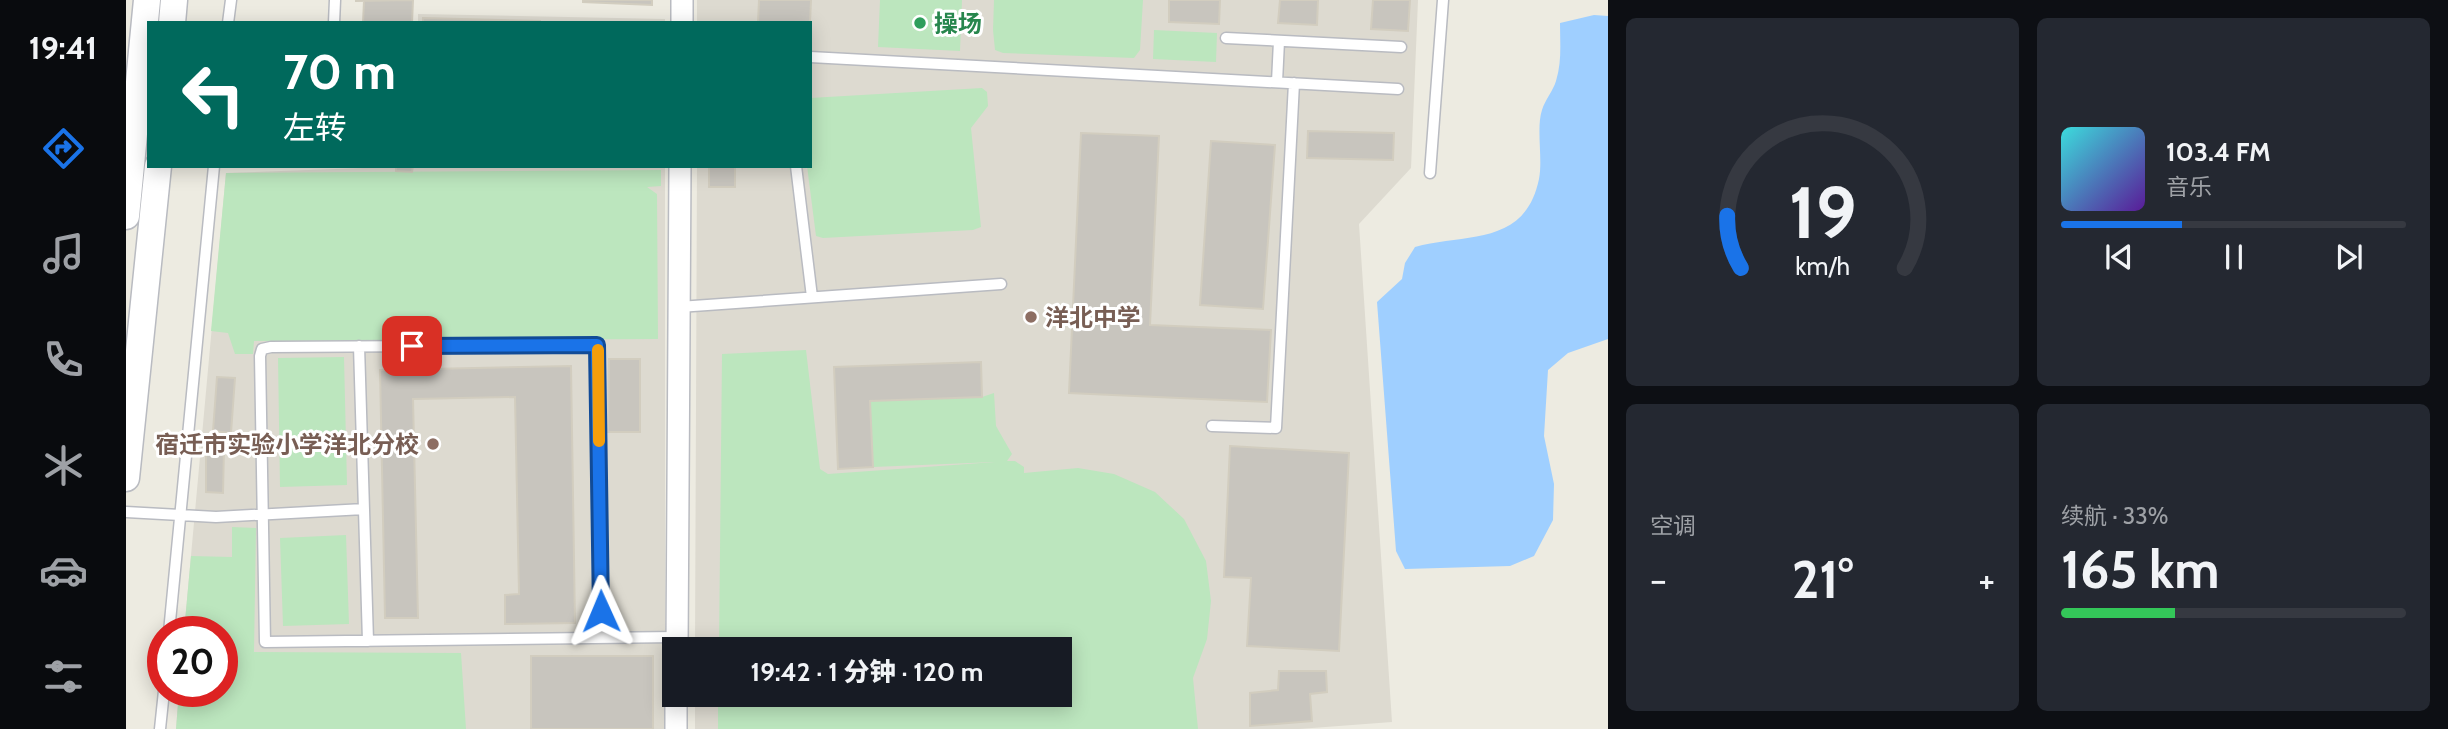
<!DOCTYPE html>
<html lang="zh">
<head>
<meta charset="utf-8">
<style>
  :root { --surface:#171b24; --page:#242831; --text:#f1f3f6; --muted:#9ea1a6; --line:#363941; --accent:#1a73e8 }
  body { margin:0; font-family:Cabin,"Noto Sans SC",sans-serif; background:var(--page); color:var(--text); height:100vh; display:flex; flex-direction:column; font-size:26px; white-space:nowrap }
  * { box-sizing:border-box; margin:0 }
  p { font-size:23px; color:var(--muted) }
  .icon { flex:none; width:38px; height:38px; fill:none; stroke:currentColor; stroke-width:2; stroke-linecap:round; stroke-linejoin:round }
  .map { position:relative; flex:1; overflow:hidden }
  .panel { display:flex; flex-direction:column; gap:18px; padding:18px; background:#0d0f14; width:840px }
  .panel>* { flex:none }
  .guide { position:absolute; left:21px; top:21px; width:665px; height:147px; border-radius:0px; box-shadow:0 4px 18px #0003; background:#00695c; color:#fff; overflow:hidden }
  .speed { position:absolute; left:21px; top:616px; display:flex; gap:14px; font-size:35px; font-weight:700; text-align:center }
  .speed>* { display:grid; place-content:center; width:91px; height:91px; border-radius:50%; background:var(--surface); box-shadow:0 4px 18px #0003; line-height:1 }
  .speed .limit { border:10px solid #d22; background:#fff; color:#111 }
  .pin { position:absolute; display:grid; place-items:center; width:60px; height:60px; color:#fff; margin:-30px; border-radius:14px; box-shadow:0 4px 10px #0006 }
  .me { position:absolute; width:77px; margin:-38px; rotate:359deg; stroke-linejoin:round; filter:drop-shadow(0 0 5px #0008) }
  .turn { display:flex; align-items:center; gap:24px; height:147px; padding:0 21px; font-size:32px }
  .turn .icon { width:91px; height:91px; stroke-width:2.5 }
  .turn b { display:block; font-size:49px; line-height:60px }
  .big { font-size:52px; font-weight:800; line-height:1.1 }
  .panel .card { flex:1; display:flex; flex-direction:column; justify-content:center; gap:10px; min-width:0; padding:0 24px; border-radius:10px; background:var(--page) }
  .panel .dial { align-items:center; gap:0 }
  .dial svg { height:182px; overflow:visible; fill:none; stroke:var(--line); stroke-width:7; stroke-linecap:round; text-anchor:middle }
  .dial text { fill:var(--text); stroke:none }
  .song { display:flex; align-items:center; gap:21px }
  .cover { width:84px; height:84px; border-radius:10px; background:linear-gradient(135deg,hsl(180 70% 55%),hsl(270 70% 35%)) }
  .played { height:7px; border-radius:4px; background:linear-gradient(90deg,var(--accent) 35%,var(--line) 35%) }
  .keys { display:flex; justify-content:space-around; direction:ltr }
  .heat { display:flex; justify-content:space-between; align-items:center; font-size:38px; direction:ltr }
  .charge { height:10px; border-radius:5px; background:linear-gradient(90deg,#34c759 33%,var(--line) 0) }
  .panel .tiles { flex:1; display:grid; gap:18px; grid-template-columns:repeat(2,1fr) }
  .trip { position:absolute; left:536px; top:637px; width:410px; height:70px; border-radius:0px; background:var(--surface); box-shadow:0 4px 18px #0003; font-weight:800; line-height:70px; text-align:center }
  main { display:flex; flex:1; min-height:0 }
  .menu { display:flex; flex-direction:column; width:126px; justify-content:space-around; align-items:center; background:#090b0e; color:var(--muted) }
  .menu .icon { width:49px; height:49px }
  .menu .selected { color:var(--accent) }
  .menu b { font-size:32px; color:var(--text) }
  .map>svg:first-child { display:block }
</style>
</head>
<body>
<main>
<nav class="menu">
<b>19:41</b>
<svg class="icon selected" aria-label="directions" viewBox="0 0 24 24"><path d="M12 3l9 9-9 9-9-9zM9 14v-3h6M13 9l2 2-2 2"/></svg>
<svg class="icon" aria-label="music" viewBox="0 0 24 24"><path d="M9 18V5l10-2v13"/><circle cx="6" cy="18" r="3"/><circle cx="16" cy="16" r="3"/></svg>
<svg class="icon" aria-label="phone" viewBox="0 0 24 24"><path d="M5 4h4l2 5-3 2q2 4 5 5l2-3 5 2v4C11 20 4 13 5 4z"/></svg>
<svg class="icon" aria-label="climate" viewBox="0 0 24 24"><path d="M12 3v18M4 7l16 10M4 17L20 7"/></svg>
<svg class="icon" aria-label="car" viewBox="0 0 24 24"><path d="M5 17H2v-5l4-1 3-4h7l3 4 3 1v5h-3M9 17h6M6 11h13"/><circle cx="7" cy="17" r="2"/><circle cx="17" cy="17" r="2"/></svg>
<svg class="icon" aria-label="filters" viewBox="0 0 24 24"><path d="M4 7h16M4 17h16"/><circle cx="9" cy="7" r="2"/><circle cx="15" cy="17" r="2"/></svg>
</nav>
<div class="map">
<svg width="1482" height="729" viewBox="0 0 1482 729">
  <rect width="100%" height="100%" fill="#edebe1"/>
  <path fill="#dddad0" d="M571 0H1292L1285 168 1233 224 1266 722 1173 729H569V695H933V649H569L571 166H684V23H571Z
    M292 14 539 19V23H292Z
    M238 166H539V729H50L53 691H96V632H58L100 173 237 168Z"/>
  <path fill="#bce6be" d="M754 0H836L834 51 752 47Z
    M868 0H1017L1014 50 1008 58 877 53 869 50 867 30Z
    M1028 30 1091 33 1090 62 1027 59Z
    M856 88 861 92 862 106 845 128 855 227 847 230 697 238 690 236 681 166H684V98Z
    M535 170V186L521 187 531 194 532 339 128 341 127 354H109L102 333 85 331 100 173Z
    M680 350 694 469 702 474 869 462 747 467 744 401 856 397 868 393 870 426 886 454 881 461H889L898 467V473L952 468 988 474 1029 492 1058 519 1080 561 1085 601 1081 639 1067 678 1072 729H592V695H933V649H593L596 354Z
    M218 357 221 485 154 487 152 358Z
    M106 527 130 528 128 652 335 653 340 729H50L53 691H96V632H58L65 556 106 557Z
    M220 535 223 624 157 626 154 538Z"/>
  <path fill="#9fcfff" d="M1468 15 1482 16V339L1442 353 1422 370 1418 436 1428 484 1427 520 1408 556 1384 566 1279 569 1270 551 1251 302 1276 279 1279 263 1289 247C1339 233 1399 247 1413 179 1417 159 1410 128 1416 110 1419 100 1427 91 1430 81 1436 62 1434 43 1434 23Z"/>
  <path fill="#c8c5be" stroke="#d2cdbf" stroke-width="2" d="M287 0 286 23H237L238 1H229Z
    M457 0H526V5L457 2Z
    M633 0H685L684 23H632Z
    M1043 0H1094L1093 24 1043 22Z
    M1154 0H1192L1191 25 1152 23Z
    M1247 0H1284L1282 31 1245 29Z
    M297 18 414 21V23H297Z
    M1182 131 1268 133 1267 160 1181 158Z
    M955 133 1033 136 1024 325 1145 330 1141 402 943 393Z
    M1085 141 1149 145 1137 309 1074 305Z
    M270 166H287L286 172 270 171Z
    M583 166H609V187H583Z
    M483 359H514V432H482Z
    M855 362 856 397 744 401 747 467 712 469 708 367Z
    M445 366 449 623 379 624V595L393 594 389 397 287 399 292 618H259L254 370Z
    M91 377 109 378 105 433 87 431Z
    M1104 446 1223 453 1213 651 1121 646 1125 578 1098 577Z
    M80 448H98L97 493 80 492Z
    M405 656H527V729H405Z
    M1153 671H1200L1201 692 1184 694 1186 721 1124 726V693L1152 690Z"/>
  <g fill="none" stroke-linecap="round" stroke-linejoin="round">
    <g stroke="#b9bbc1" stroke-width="13">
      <path id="service" d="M102 23 105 0
        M208 23 209 0
        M1100 38 1275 47
        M684 57 1272 89
        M1151 82 1153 41
        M670 166 686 297
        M1304 173 1317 0
        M553 307 875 284
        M233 346 242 641
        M1086 426 1150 428 1168 83
        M0 512 90 517 238 509
        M43 632 88 166
        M476 638 471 345 145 347 136 349 134 356 139 642 551 637
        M34 729 38 691"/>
    </g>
    <g stroke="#b9bbc1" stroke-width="24">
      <path id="minor" d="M556 23V0
        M551 649 554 166
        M550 729V695"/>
    </g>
    <g stroke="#b9bbc1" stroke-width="29">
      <path id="tertiary" d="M46 23 48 0
        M0 216 21 0
        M0 478 32 166"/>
    </g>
    <use href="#service" stroke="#fff" stroke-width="10"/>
    <use href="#minor" stroke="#fff" stroke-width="21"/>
    <use href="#tertiary" stroke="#fff" stroke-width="26"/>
  </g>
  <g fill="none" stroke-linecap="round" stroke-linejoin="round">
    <g stroke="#114b97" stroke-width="18">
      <path id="route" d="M286 346 471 345 475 611"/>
    </g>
    <use href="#route" stroke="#1a73e8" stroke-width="12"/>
    <path stroke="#f59e0b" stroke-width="12" d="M472 350 473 441"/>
  </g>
  <circle fill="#2e9e5b" stroke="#fff" stroke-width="2.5" cx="794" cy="23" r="7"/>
  <g fill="#8d6e63" stroke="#fff" stroke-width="2.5">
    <circle cx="905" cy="317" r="7"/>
    <circle cx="307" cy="444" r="7"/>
  </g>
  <g text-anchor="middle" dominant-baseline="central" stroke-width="6" stroke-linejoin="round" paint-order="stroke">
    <g font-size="24" font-weight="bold" fill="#27864d" stroke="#fff" text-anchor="start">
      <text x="808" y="23">操场</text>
    </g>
    <g font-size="24" font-weight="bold" fill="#785e54" stroke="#fff" text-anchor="start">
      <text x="919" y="317">洋北中学</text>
      <text x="293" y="444" text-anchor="end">宿迁市实验小学洋北分校</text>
    </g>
  </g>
</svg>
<div class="speed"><div class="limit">20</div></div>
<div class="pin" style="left:286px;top:346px;background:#d93025"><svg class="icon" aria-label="arrive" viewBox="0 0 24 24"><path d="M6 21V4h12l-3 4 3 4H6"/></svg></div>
<svg class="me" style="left:475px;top:611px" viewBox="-20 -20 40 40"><path d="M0-17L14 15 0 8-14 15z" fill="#1a73e8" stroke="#fff" stroke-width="4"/></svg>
<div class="trip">19:42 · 1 分钟 · 120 m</div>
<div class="guide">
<div class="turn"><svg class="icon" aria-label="left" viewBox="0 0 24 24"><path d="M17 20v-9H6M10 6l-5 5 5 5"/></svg><div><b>70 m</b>左转</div></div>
</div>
</div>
<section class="panel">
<div class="tiles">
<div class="card dial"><svg viewBox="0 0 100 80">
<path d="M14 69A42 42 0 1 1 86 69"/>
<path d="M14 69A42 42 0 0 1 8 46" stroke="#1a73e8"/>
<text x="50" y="56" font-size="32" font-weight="700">19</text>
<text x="50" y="72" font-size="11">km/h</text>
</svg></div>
<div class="card">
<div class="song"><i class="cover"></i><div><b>103.4 FM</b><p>音乐</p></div></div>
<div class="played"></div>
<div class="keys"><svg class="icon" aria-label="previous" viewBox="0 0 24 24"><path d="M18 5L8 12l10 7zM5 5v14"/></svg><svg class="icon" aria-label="pause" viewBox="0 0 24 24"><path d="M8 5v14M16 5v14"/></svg><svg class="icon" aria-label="next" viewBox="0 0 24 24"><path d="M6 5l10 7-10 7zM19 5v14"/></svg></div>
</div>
<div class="card"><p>空调</p>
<div class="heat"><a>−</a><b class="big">21°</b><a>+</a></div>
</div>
<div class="card"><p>续航 · 33%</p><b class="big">165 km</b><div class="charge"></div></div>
</div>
</section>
</main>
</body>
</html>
